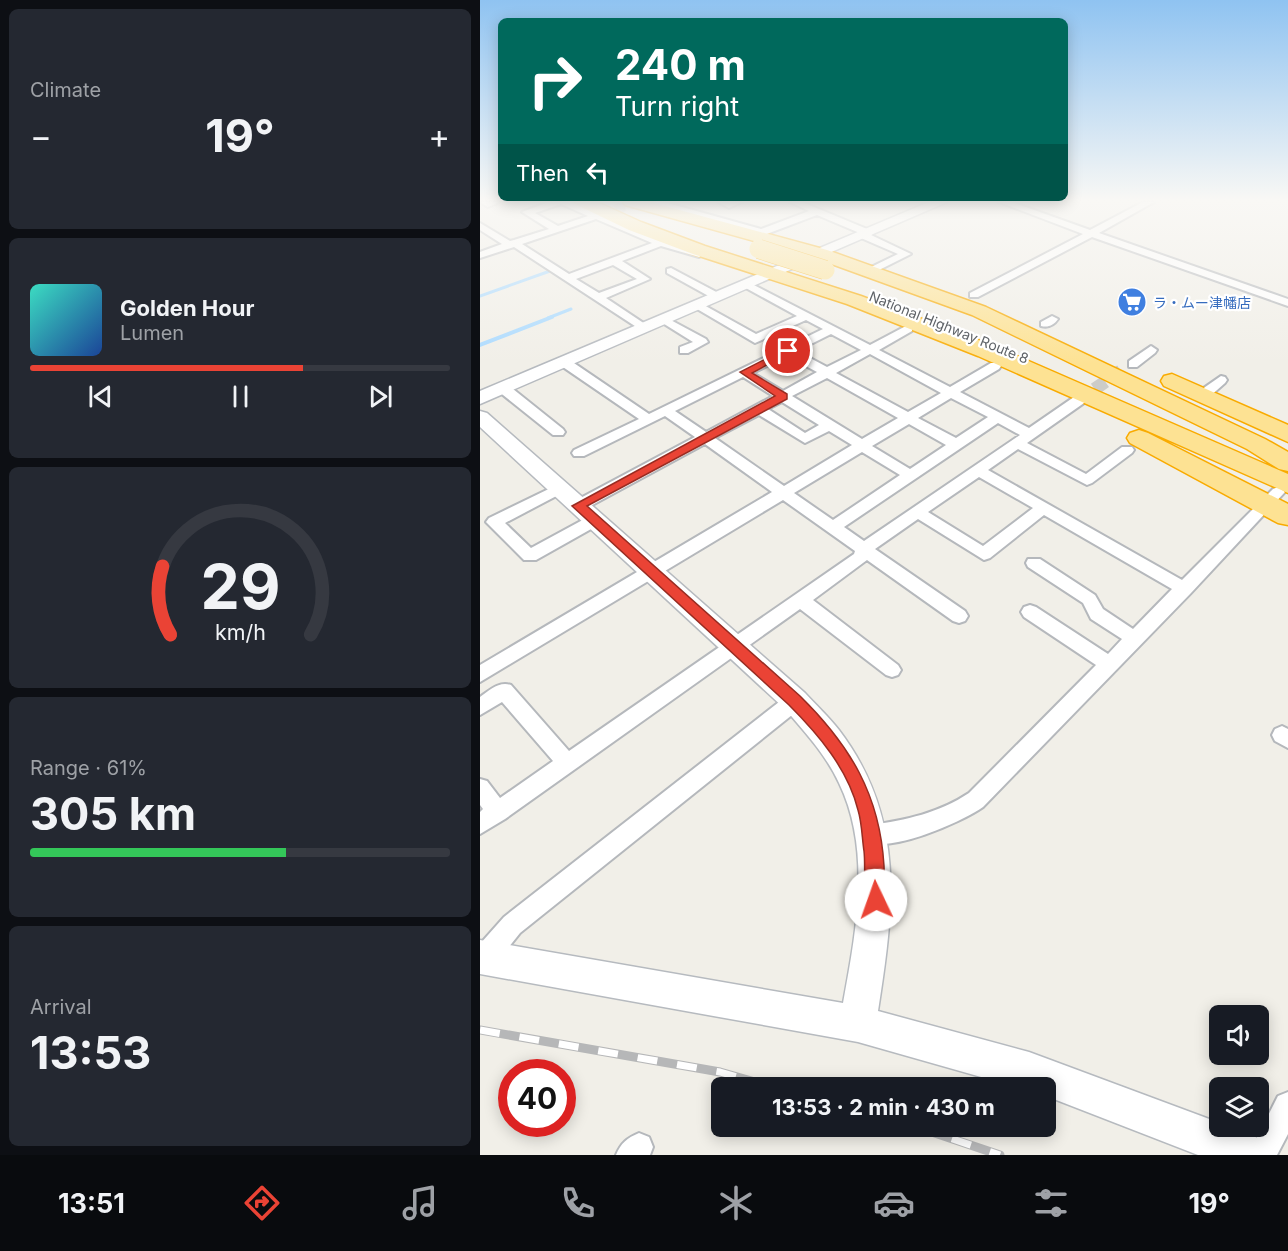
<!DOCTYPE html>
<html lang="en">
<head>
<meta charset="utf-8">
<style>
  :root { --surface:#171b24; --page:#242831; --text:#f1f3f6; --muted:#9ea1a6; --line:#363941; --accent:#ea4335 }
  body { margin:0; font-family:Inter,"Noto Sans JP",sans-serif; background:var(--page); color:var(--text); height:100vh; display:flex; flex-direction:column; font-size:22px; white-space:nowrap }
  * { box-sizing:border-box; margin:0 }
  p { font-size:20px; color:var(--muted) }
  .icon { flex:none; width:33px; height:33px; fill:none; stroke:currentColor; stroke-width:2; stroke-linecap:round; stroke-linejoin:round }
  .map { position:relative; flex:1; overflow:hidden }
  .details { display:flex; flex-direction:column; gap:9px; padding:9px; background:#0d0f14; width:480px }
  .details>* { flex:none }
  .top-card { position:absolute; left:18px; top:18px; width:570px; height:183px; border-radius:9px; box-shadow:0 3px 15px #0003; background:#00695c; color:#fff; overflow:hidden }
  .fabs { position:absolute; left:729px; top:1005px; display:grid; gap:12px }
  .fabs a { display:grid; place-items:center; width:60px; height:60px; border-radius:9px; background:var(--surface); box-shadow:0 3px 15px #0003; font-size:30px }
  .speed { position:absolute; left:18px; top:1059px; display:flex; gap:12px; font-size:30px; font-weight:700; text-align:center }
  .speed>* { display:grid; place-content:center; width:78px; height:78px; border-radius:50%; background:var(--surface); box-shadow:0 3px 15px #0003; line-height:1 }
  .speed .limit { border:9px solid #d22; background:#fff; color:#111 }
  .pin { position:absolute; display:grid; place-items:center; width:51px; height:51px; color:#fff; margin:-26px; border:3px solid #fff; border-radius:50%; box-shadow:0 2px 6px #0007 }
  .me { position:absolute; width:66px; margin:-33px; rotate:357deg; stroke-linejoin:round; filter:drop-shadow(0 0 4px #0008) }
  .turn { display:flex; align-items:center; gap:21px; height:126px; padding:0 18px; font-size:27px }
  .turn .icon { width:78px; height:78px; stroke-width:2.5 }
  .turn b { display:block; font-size:42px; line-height:51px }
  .then { display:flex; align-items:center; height:57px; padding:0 18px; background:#0003; gap:12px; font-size:22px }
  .big { font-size:45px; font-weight:700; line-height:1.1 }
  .details .card { flex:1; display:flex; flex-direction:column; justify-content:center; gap:9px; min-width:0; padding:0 21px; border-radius:9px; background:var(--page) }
  .details .dial { align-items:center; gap:0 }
  .dial svg { height:156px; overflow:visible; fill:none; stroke:var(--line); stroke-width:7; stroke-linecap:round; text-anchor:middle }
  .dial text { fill:var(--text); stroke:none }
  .song { display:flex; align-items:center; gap:18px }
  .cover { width:72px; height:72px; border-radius:9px; background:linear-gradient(135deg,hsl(170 70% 55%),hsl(220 70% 35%)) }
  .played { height:6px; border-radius:3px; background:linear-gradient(90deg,var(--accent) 65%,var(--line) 65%) }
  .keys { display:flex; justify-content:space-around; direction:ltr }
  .heat { display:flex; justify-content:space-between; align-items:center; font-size:33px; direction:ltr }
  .charge { height:9px; border-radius:4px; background:linear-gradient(90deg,#34c759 61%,var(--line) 0) }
  .trip { position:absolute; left:231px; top:1077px; width:345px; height:60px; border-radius:9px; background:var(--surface); box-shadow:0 3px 15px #0003; font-weight:700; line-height:60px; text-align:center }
  .tabs { display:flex; height:96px; justify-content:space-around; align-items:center; background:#090b0e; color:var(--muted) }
  .tabs .icon { width:42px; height:42px }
  .tabs .on { color:var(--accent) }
  .tabs b { font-size:27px; color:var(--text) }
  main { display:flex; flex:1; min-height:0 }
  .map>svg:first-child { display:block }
</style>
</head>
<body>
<main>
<section class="details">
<div class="card"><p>Climate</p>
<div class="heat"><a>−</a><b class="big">19°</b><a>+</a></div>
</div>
<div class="card">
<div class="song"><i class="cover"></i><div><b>Golden Hour</b><p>Lumen</p></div></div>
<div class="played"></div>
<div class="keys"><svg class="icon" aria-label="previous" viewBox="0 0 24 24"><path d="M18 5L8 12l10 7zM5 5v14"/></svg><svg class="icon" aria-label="pause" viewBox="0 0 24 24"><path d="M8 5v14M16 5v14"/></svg><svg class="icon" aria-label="next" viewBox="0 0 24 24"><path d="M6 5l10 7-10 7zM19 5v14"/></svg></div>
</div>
<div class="card dial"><svg viewBox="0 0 100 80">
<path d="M14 69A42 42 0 1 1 86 69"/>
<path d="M14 69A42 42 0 0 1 10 34" stroke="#ea4335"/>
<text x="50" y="56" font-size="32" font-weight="700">29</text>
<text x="50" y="72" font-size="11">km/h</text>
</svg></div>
<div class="card"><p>Range · 61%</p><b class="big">305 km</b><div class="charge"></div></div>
<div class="card"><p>Arrival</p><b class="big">13:53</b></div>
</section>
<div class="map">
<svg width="808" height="1155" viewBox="0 0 808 1155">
  <rect width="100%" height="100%" fill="#f1efe8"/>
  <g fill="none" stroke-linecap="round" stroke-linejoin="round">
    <path stroke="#aadaff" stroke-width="3" d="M0 296 70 271
      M68 318 91 309"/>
    <path stroke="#aadaff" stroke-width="4" d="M0 345 72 317"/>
    <path stroke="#ccccc8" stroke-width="10" stroke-dasharray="10 5" stroke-linecap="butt" d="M121 214 158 202"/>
    <path stroke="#ccccc8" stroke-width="13" stroke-dasharray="13 6" stroke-linecap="butt" d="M599 400 645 368"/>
    <g stroke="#b5b8bc" stroke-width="4">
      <path id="street" d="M0 202H19L8 207Z
        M69 202H91L122 213 123 215 184 241 224 254 219 257 181 246 142 261 170 279 126 298 171 328 169 330H161L34 247 0 258V252L22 244 0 230V223L30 241 34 240 69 229 42 212ZM81 204 108 216 78 226 55 213ZM116 219 172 243 89 274 42 244ZM133 265 157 279 119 293 96 279Z
        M169 202H184L281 229 329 211 310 202H322L392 231 394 233 391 235 431 254 391 274 386 271 387 269 418 254 381 238 379 236 382 234 337 215 276 238 271 235 273 233Z
        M238 202H262L249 208Z
        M519 202H532L610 230 663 202H674L619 233 808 299V306L612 237 498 297H490V293L603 234Z
        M191 268 242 295 243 297 238 300 234 299 187 273V269Z
        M268 282 390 345 424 327H432V331L399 350 470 387 511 363H519L521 366 519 369 480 392 549 428 594 397H604L605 400 604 403 547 443 606 474 642 447H652L654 450 652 453 612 483 607 485 538 449 508 470 702 580 793 489 798 487 805 492 711 593 503 807C480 823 411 853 383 842L380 835 383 828 391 825C426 820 459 813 489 793L616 665 544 617 541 612 544 607 550 605 556 607 628 654 642 639 611 619 603 603 548 567 546 563 548 559H560L615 595 623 609 653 629 692 589 564 515 510 558 504 560 438 519 395 549 485 611 488 616 485 621 479 623 473 621 387 560 333 600 418 665 421 670 418 675 412 677 406 675 320 609 25 819 0 834V812L3 809 0 805V779L7 781 20 798 73 761 22 702 0 715V697C10 690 19 681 31 685L89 751 374 554 375 551 303 500 0 682V665L292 492 225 444 103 510H93L90 506 93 502 215 437 185 416 104 456H94L92 453 94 450 159 419 80 365V359H88L169 414 343 329 326 320 275 343 212 306 218 303 222 304 276 334 317 316 264 287V283ZM351 334 381 350 347 367 317 351ZM390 354 461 393 428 412 356 373ZM307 356 337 372 303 391 273 373ZM263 377 293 396 226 432 195 411ZM347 378 418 418 382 439 312 396ZM471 398 508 417 476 438 438 418ZM302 402 339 425 325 433 288 409ZM279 415 325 443 349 431 372 445 304 486 235 438ZM518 423 540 435 384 541 364 527ZM429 424 466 445 430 469 392 446ZM382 452 420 475 353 520 314 493ZM499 477 553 508 503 546 448 512Z
        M572 316 578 319C574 325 568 328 561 326V322Z
        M185 317 226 339 228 342 208 353H200V347L213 342 181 322 179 320Z
        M671 346 677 350 675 353 657 367H649V361Z
        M741 376 745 377 747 380 745 383 728 398H718L717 395 718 392Z
        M23 384 28 385 83 429 85 432 83 435H73L18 391 17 388Z
        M79 484 84 486 86 489 84 492 25 523 51 548 110 516H120L123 520 120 524 56 560H44L6 522 9 518Z
        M315 693 322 695 324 701 322 707 40 933 13 967 4 970 0 968V944L24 917 308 695Z
        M802 726 808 729V748L795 741 792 735 795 729Z
        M808 1092V1134L797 1155H768L798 1096Z
        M159 1133 169 1137 173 1147 170 1155H136C141 1143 147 1138 159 1133Z"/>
    </g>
    <g stroke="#b6babf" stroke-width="3">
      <path id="secondary" d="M449 202H467L0 404V391Z
        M0 411 7 413 325 693C336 705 349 717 359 730 426 818 414 909 398 1011L549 1052 740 1123V1126H749L785 1141 791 1155H718L566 1096V1088H540L378 1042 0 974V940L363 1003C376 932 392 851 359 783 346 755 325 732 305 709L0 427Z"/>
    </g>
    <g stroke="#f9ab00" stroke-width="3">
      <path id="highway" d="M95 202H117L161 222 225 246 381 296 514 346 808 474V493L498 356 367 304 213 254 149 230 97 205Z
        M143 202H170L347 250 506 307 785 439 808 452V471L799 469 767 449 492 315 335 258 145 205Z
        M692 374 808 425V442L684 386 681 381 684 376Z
        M659 430 668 433 808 504V525L798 523 650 443 647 438 650 433Z"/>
    </g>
    <use href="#street" fill="#fff" fill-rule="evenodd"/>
    <use href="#secondary" fill="#fff" fill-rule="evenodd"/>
    <use href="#highway" fill="#fde293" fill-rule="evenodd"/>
    <g stroke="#b6b7b8" stroke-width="9">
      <path id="rail" d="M0 1030 240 1072 295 1088
        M434 1126 520 1155"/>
    </g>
    <use href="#rail" stroke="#fff" stroke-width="7" stroke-dasharray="20" stroke-linecap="butt"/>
    <g stroke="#f9ab00" stroke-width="20" stroke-linecap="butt">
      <path id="highway-bridge" d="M279 249 345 270"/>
    </g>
    <use href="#highway-bridge" stroke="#fde293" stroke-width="19"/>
  </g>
  <linearGradient id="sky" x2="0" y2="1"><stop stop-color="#8fc3f1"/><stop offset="0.55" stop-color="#f9f8f5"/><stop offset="1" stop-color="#f9f8f5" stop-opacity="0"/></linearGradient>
  <rect width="808" height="364" fill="url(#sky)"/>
  <path fill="#ea4335" stroke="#982c22" stroke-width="1.5" d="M305 349 313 351 272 373 307 394V399L107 506 320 696C370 745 400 795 404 866 404 879 408 895 403 907L396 910 389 907C382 891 386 869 384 851 382 838 382 823 378 810 368 769 338 734 309 705L92 506 295 396 260 372Z"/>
  <defs>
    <g id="supermarket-disc" transform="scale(1.5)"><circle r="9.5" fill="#3f7fe0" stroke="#fff"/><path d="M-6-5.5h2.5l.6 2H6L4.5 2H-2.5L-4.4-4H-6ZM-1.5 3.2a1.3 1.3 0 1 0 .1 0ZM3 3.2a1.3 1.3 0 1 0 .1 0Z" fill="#fff"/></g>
  </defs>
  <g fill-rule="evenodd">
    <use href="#supermarket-disc" x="652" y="302"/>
  </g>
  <g text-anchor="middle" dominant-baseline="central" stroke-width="4.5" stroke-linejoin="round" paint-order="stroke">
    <g font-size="14" fill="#366cbe" stroke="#fff" text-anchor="start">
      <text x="673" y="302">ラ・ムー津幡店</text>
    </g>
    <g font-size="14" fill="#5f6368" stroke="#fff">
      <text transform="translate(469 327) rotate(22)">National Highway Route 8</text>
    </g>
  </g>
</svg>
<div class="fabs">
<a><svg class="icon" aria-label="sound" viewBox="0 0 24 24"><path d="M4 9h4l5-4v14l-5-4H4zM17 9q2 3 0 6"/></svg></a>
<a><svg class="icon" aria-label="layers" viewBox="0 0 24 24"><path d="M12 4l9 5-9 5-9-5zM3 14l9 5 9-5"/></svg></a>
</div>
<div class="speed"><div class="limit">40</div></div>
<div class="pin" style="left:308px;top:351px;background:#d93025"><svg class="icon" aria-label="arrive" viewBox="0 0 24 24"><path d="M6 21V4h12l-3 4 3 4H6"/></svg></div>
<svg class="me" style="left:396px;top:900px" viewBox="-20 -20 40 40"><circle r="19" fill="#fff"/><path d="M0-13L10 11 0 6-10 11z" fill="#ea4335"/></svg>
<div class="trip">13:53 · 2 min · 430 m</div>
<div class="top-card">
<div class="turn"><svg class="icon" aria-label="right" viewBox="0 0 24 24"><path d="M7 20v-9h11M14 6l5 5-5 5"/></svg><div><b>240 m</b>Turn right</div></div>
<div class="then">Then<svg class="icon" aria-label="left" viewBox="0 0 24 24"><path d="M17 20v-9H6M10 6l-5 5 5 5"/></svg></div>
</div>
</div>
</main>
<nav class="tabs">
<b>13:51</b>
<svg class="icon on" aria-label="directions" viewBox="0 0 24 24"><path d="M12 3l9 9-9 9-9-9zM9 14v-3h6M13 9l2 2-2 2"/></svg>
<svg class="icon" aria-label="music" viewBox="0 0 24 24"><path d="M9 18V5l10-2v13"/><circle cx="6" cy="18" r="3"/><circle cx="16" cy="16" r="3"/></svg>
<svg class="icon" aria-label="phone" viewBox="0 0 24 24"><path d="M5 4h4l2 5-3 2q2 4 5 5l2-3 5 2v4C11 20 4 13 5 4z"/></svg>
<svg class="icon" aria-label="climate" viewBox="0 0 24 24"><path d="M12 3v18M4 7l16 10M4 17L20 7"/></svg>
<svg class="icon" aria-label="car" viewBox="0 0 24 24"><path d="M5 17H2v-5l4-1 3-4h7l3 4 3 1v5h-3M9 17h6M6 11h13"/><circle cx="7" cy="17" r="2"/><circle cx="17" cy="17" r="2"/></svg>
<svg class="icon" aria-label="filters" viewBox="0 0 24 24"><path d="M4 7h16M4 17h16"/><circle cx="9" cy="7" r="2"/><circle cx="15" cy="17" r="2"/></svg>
<b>19°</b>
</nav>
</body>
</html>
